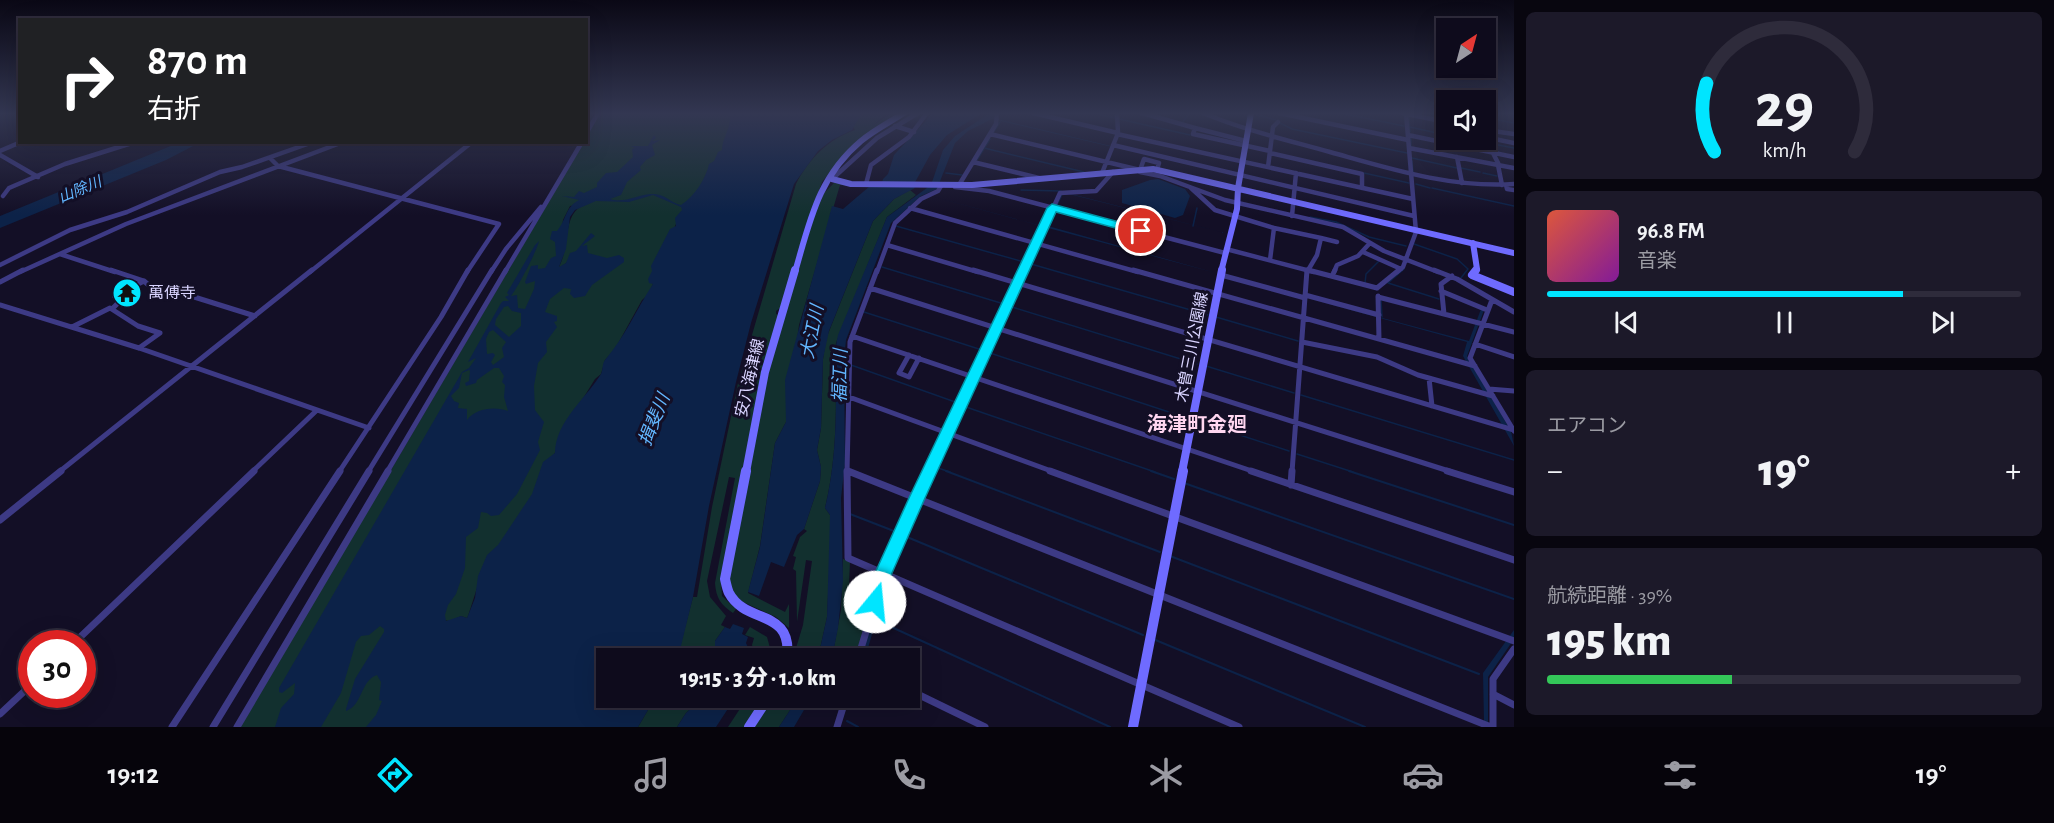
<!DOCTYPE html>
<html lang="ja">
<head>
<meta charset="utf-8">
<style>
  :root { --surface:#0e0b1c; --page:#1c1929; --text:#f1f3f6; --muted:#9b9ba3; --line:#2e2b3b; --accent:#00e5ff }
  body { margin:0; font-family:"Alegreya Sans","Noto Sans JP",sans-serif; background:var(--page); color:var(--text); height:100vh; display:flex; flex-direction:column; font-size:22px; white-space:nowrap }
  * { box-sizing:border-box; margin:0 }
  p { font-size:20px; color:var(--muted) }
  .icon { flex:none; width:33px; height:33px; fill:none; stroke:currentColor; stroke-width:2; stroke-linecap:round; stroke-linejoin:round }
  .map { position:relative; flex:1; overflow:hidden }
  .details { display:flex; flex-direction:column; gap:12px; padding:12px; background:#08060f; width:540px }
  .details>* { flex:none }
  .top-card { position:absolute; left:18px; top:18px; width:570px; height:126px; border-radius:0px; box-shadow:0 6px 24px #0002,0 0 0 2px var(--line); background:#202124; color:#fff; overflow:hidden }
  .needle { width:39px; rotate:36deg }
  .fabs { position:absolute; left:1436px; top:18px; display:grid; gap:12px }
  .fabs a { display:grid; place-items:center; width:60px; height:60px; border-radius:0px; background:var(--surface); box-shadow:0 6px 24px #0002,0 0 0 2px var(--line); font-size:30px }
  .speed { position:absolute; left:18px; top:630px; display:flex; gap:12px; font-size:30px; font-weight:700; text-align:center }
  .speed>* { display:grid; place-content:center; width:78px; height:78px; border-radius:50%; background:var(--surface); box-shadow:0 6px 24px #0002,0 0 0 2px var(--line); line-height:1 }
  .speed .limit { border:9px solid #d22; background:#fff; color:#111 }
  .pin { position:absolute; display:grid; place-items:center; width:51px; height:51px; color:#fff; margin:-26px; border:3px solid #fff; border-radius:50%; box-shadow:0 2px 6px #0007 }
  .me { position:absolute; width:66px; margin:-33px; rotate:17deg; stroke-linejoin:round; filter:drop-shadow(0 0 4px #0008) }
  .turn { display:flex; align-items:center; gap:21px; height:126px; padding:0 30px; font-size:27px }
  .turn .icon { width:78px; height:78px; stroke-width:2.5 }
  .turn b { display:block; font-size:42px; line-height:51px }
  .big { font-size:45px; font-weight:800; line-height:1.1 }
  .details .widget { flex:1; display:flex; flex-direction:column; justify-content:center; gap:9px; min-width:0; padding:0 21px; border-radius:9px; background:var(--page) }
  .details .dial { align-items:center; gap:0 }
  .dial svg { height:156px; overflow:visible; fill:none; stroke:var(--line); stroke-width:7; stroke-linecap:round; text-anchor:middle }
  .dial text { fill:var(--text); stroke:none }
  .song { display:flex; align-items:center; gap:18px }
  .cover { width:72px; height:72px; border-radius:9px; background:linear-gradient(135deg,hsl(10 70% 55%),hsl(290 70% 35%)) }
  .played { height:6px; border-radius:3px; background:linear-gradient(90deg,var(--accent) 75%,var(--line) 75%) }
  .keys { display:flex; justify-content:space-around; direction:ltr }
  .heat { display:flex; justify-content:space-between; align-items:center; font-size:33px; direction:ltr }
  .charge { height:9px; border-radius:4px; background:linear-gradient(90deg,#34c759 39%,var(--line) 0) }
  .trip { position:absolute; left:596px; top:648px; width:324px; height:60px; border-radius:0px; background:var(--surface); box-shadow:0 6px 24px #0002,0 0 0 2px var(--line); font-weight:800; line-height:60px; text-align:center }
  .tabs { display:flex; height:96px; justify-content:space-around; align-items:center; background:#06040b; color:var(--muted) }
  .tabs .icon { width:42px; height:42px }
  .tabs .selected { color:var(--accent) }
  .tabs b { font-size:27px; color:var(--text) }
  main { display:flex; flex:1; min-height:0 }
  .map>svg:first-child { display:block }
</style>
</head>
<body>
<main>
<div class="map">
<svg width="1514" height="727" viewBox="0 0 1514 727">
  <rect width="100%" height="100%" fill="#130f26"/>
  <path fill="#12302f" d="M599 113H734L725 146 709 175 676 224 651 281 653 284 649 294 642 300 615 349 605 360 601 374 595 379 579 405 535 492 477 588 468 616 467 618 461 616 450 621 441 620 454 554 532 411 531 395 547 297 571 259 561 267H559C574 236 557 202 605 201L570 206 563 220 560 249 499 444 387 504 354 562 284 727H240L583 143 586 142 587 136Z
    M862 113H888L873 125 892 113H902L843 155 822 182 780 308 776 311V314L778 315 748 443 721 583 722 596 736 609 733 613C721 605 716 598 715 583L735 478 729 477 707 581 710 597 726 616 721 625 725 627 715 641V658H677L693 597H697L712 507 738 383 796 184C809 159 828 139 855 130L853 127Z
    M835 182 856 186 840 185 799 325 786 422 775 443 760 546 748 593 785 612 789 604V628L776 617 734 598 727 577 767 372 820 197Z
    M910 190 916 195 887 217 836 343C833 361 836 377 836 395 836 433 834 471 825 508L830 515 831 530 827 617 818 658H793L803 625 812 561 806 560 797 622 796 571 793 569 796 557 793 556 800 537 807 531 804 529 820 481 821 467 817 450 821 428 823 359 826 339 873 221 894 199Z
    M440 489 429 539 364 564 384 532Z
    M843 559 850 561 848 609 868 617 856 658H832L841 610Z
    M378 617 416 641 372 727H300L321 674Z
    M750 627 767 637 770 648 768 658H756L752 645 754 638 745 635Z
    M655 698H702L686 713 677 727H638Z
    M747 698H764L745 727H728Z
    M773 698H798L779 727H754Z"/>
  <path fill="#0c2248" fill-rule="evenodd" d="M727 113H862L852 130 832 140 818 151 794 184 751 323 736 382 709 506 693 597 679 654 677 658H606V698H655L638 727H366L376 715 382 701 379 700 381 682 377 675C360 681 363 705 346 711V709L355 679 384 632V629L380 626 369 635 361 636 356 642 341 693 321 727H275L281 708 294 694 295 683 282 693 279 692V688L462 372 469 368 476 358 468 362 501 303 503 301H509L505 297 509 295 507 293 535 245 539 241C537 251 517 289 511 296L517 295 518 308 525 309 534 289 535 281 526 284 525 282 531 266 538 265V269L545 268 551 258 556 256 555 242 550 239 552 231H557C566 221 565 207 579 200L562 196 574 197 579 191 584 193 597 187V183L606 173 617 172 633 157 632 149 635 148 631 146H648L654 135 656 138 652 141 660 140 652 145 655 155 646 160 640 167 641 170 627 182 621 195 610 199C626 204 639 193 654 194 665 194 671 203 681 205 695 196 706 178 709 164L714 161 718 152 722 150C722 138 731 129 730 116ZM653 195 681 207 682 210 675 218 676 226 670 229 651 266 652 271 648 279 649 283 653 284C637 308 625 337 605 360 602 364 603 370 601 374 587 397 555 422 555 453L543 462 532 494 498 545 487 555 478 576 475 598 467 618 461 616 446 621 445 615 448 605 456 594 465 568 466 537 478 528 481 512 487 513 491 516 499 515 517 494 540 450 538 442 544 422 535 410 534 386 538 363 547 352 546 342 557 327 554 322 557 321V316L545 312 550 299 564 288 571 289 570 294 574 298 585 296 592 285 624 262V258L619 255 607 258 588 253 587 245 582 246 595 236 591 233 576 251 570 253 566 263 559 267 566 249 570 217 575 210 596 201 629 202ZM508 306 512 311 521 313V326L509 337 495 325 496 319 504 307ZM493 330 506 342 502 348 504 357 493 365 491 362 495 355 493 353 487 354 486 339 489 332ZM494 368H499L504 376 502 382 505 385 504 397 508 411C496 406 475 408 467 420V409L458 408 459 403 454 401 451 396 459 388 462 373 469 370 470 371 469 381 465 383 466 386 476 383 477 380Z
    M933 113H982L947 135 930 155 913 186 915 188 894 199 873 221 829 331 823 359 821 428 817 450 821 467 820 481 804 529 797 535 784 567 771 562 759 596 748 592 760 547 775 443 786 422 785 380 832 206 843 209 870 186H881L883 179 888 174 894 155Z
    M990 113H999L993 118 1233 175 992 119 968 131 955 143 937 189 921 196 891 223 846 340 844 359 845 463 841 498 843 581 838 628 832 658H818L827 617 830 515 825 508C834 471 836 433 836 395 836 374 833 356 838 335L887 217 931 185 943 150 955 136Z
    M178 143H199L166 160 0 228V216Z
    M1158 179 1185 189 1190 196 1183 215 1175 218 1122 203V190L1150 180Z
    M1062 193H1067L1225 233 1069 194H1063L1048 226 1216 273 1048 228 889 577 865 658H861L887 571 1045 227 931 196 1046 227Z
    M1307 298 1469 341 1481 309 1484 310 1467 356 1511 431 1514 446 1463 356 1467 342Z
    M733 624 744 628 742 634 748 637 746 643 753 658H715V641L725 627 730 629Z
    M1514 630V639L1488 677V727L1484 722 1483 673Z
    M702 698H738L733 701 716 727H677L686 713Z
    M798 698H811L794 727H779Z"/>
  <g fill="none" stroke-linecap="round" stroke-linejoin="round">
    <path stroke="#0c2248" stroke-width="1.5" d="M1094 113 1115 118
      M1340 113 1404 126
      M1254 114 1276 120
      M1409 116 1410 132
      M1488 118 1514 123
      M1119 119 1190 135
      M1183 122 1189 113
      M1280 123 1292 129 1407 153
      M1410 127 1446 135
      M993 133 1000 122
      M1411 138V148
      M1470 140 1490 143
      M1493 144 1514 148
      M984 148 1084 172
      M1412 158 1457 168
      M977 160 990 139
      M1412 161 1413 172
      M1461 168 1480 172
      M946 173 962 175
      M1364 173 1409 183
      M1483 173 1497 176
      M1416 184 1430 188
      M1432 188 1514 206
      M1021 190 1061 191
      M1310 217 1336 222 1369 237 1406 246
      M896 226 1024 262
      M1193 226 1197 208
      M1414 244 1457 259 1468 269 1460 279
      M1031 264 1208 315
      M882 267 1004 304
      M1404 269 1388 283 1439 299
      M1365 283 1366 274 1379 261
      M1381 300 1382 317
      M1012 307 1197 364
      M864 312 982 350
      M1216 317 1298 341
      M990 353 1187 418
      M851 365 958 403
      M1206 366 1294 393
      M1301 395 1514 460
      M966 407 1155 472
      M1197 421 1289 451
      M1297 454 1353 472
      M938 468 950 472"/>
    <path stroke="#0c2248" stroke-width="2" d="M946 471 1160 552
      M1151 471 1174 479
      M1349 471 1514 525
      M1184 483 1514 599
      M850 514 899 533
      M907 537 1143 635
      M1170 556 1479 674
      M876 620 1110 727
      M1153 639 1365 727
      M847 721 858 727"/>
    <path stroke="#3d3a85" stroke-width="4.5" d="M1033 113 1118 133
      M1142 113 1195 128 1193 134 1270 151
      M1203 113C1244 130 1287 140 1330 152 1391 169 1450 188 1514 184
      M1279 113 1408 140
      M1402 113 1446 122
      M1485 115 1493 153 1499 165
      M895 126 914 132
      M1195 128 1246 141
      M1486 130 1514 134
      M586 134 598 113
      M990 134 1140 170 1144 159 1159 163 1157 170
      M1117 134 1413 199
      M1408 135 1514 157
      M1490 138 1514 143
      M1113 145 1414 216
      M1409 148 1514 168
      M0 151 21 142
      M1270 153 1362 174V188
      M0 155 38 177
      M1457 157 1462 183
      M270 158 278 166 499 224 467 272
      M973 162 1039 178
      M1498 165 1502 185
      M1268 167 1273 127 1278 122
      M1140 172 1160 176 1225 200 1343 227 1384 251 1438 272
      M1102 173 1118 133 1117 113
      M832 179 877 138 918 113
      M866 184 871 165 909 137 927 113
      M959 185 996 124 997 113
      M1506 185 1507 189 1514 190
      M955 187 989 191 1225 253
      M1191 188 1215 210 1274 228 1321 238 1317 255 1307 272
      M3 196 9 188 65 164 135 142
      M910 208 1138 272
      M1292 216 1296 173
      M1321 238 1337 242
      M887 245 978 272
      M1226 249 1314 272
      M1363 252 1401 269
      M60 254 115 272
      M1270 260 1274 228
      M0 265 70 230 127 212 220 172 242 167 313 142
      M20 272 126 224 343 142
      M310 272 472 142
      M491 272 506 249 541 207
      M505 272 582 142
      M877 272 895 223 921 199 938 191 941 186
      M1024 272 1060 193 1096 191 1113 172
      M1334 272 1337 265 1358 256 1370 243
      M1397 272 1403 267 1416 232 1406 113"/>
    <path stroke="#3d3a85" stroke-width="5" d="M111 270 144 281 152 288 159 286 255 316
      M973 270 1514 430
      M1133 270 1475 366
      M1308 270 1377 288
      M1434 270 1457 279 1514 312
      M1221 275 1305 298
      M1332 276 1335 270
      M0 282 23 270
      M870 288 1452 472
      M1377 288 1399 270
      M1441 291 1487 310
      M1305 295 1379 315
      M1378 296 1379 339
      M1378 297 1514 332
      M1492 300 1470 358 1514 431
      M0 305 139 348 369 428
      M112 309 119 302 115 297 117 295 144 281
      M1444 314 1441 284 1452 276
      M72 327 110 308 138 326 160 333 139 348
      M852 336 1255 472
      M1302 342 1377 357 1418 375 1493 396
      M1475 344 1514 357
      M909 355 899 373 909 377 919 358
      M1429 378 1432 406
      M1489 389 1514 391
      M849 397 1054 472
      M848 471 851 472
      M59 472 312 270
      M252 472 316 411
      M339 472 441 317 468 270
      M368 472 492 270
      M387 472 506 270
      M847 472 850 342 877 270
      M931 472 1024 270
      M1292 472 1307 270"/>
    <path stroke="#3d3a85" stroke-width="7" d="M847 471 848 558 1239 727
      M848 471 1491 727
      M1050 471 1514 641
      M1251 471 1514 560
      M1447 471 1514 492
      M1291 485 1292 471
      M0 520 61 471
      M73 644 254 471
      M858 658 884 573 931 471
      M909 690 985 727
      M1493 694 1514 705
      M0 714 32 684
      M172 727 340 471
      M213 727 369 471
      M237 727 388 471
      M837 727 846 698
      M1493 727V679L1514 649"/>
    <path stroke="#6f6bff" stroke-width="6" d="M832 179 851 184 972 185 1153 169 1514 253
      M1473 243 1477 269 1475 272
      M795 272C810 221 818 177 861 141 874 130 890 122 904 113
      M1221 272 1237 209 1238 188 1251 113"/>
    <path stroke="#6f6bff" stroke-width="8" d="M1476 270 1472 275 1514 292
      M746 472 765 372 795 270
      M1182 472 1222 270"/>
    <path stroke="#6f6bff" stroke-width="10" d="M746 471 725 579C726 583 727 589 729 593 746 625 793 608 787 658
      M749 727 768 698
      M1133 727 1183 471"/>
  </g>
  <linearGradient id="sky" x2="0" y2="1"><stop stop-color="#0a0815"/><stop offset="0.53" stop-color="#333752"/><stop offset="1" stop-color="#333752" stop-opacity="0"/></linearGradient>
  <rect width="1514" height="215" fill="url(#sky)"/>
  <path fill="#00e5ff" stroke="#0095a6" stroke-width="1.5" d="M1052 204 1145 229 1147 231 1141 235 1056 212 925 498 892 573 881 607 875 610 869 607 866 602 875 573 909 498 1047 208Z"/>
  <defs>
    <g id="temple-disc" transform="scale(1.5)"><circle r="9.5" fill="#00e5ff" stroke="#130f26"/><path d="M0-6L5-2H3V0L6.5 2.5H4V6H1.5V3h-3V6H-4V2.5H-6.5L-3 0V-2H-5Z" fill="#111"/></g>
  </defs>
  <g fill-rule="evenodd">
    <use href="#temple-disc" x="127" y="293"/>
  </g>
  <g text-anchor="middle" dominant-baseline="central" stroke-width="6" stroke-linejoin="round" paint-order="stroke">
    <g font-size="15" font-style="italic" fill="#62b6ff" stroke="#130f26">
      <text transform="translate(80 190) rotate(-23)">山除川</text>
    </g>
    <g font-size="16" fill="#d9d4ff" stroke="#130f26" text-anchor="start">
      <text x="148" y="293">萬傅寺</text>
    </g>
    <g font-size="16" fill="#d9d4ff" stroke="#130f26">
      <text transform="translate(1192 347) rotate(-79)">木曽三川公園線</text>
      <text transform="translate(750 378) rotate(-77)">安八海津線</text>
    </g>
    <g font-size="18" font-style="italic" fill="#62b6ff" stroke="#130f26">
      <text transform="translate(813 332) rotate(-79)">大江川</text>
      <text transform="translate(841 376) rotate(-89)">福江川</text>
      <text transform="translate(655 420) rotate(-68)">揖斐川</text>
    </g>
    <g font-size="20" font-weight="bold" fill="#ffd6f0" stroke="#130f26">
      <text x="1197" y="425">海津町金廻</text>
    </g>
  </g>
</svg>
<div class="fabs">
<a><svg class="needle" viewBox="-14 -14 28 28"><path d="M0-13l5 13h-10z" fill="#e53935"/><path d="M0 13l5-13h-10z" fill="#9b9ba3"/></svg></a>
<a><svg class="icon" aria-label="sound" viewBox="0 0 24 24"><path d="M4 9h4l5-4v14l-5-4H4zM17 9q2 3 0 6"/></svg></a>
</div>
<div class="speed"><div class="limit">30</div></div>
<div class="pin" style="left:1141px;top:231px;background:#d93025"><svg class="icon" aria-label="arrive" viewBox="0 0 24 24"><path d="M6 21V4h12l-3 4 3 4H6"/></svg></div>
<svg class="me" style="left:875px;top:602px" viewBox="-20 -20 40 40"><circle r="19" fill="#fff"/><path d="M0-13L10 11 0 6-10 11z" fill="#00e5ff"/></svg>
<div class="trip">19:15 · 3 分 · 1.0 km</div>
<div class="top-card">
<div class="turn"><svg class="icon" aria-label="right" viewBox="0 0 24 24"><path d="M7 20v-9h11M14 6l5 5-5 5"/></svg><div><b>870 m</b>右折</div></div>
</div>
</div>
<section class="details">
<div class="widget dial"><svg viewBox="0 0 100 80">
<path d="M14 69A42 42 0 1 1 86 69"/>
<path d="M14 69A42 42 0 0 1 10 34" stroke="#00e5ff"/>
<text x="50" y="56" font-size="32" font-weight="700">29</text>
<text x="50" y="72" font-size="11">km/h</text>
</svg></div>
<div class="widget">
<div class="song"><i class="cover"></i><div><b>96.8 FM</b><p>音楽</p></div></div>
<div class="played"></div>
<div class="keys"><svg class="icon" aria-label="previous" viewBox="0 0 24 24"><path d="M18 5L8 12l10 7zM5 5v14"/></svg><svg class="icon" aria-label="pause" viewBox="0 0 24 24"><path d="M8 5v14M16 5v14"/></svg><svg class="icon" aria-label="next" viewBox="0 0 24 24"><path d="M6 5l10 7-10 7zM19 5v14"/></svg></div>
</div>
<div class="widget"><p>エアコン</p>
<div class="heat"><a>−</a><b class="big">19°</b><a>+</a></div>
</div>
<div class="widget"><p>航続距離 · 39%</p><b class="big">195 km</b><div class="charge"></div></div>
</section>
</main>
<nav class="tabs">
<b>19:12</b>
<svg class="icon selected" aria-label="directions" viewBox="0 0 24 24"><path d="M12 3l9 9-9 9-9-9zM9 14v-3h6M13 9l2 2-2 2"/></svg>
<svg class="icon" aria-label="music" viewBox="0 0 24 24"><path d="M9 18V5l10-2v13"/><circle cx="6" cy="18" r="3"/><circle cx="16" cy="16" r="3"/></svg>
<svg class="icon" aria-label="phone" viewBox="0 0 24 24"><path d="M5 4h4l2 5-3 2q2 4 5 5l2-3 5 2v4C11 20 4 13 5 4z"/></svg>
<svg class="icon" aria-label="climate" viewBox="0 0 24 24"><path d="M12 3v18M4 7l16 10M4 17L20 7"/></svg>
<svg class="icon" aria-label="car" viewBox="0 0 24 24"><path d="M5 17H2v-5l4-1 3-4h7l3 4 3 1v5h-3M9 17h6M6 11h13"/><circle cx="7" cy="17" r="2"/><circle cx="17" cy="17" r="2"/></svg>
<svg class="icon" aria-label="filters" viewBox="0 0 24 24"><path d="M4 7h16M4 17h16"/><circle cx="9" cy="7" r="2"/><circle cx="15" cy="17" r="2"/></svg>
<b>19°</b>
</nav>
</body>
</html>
